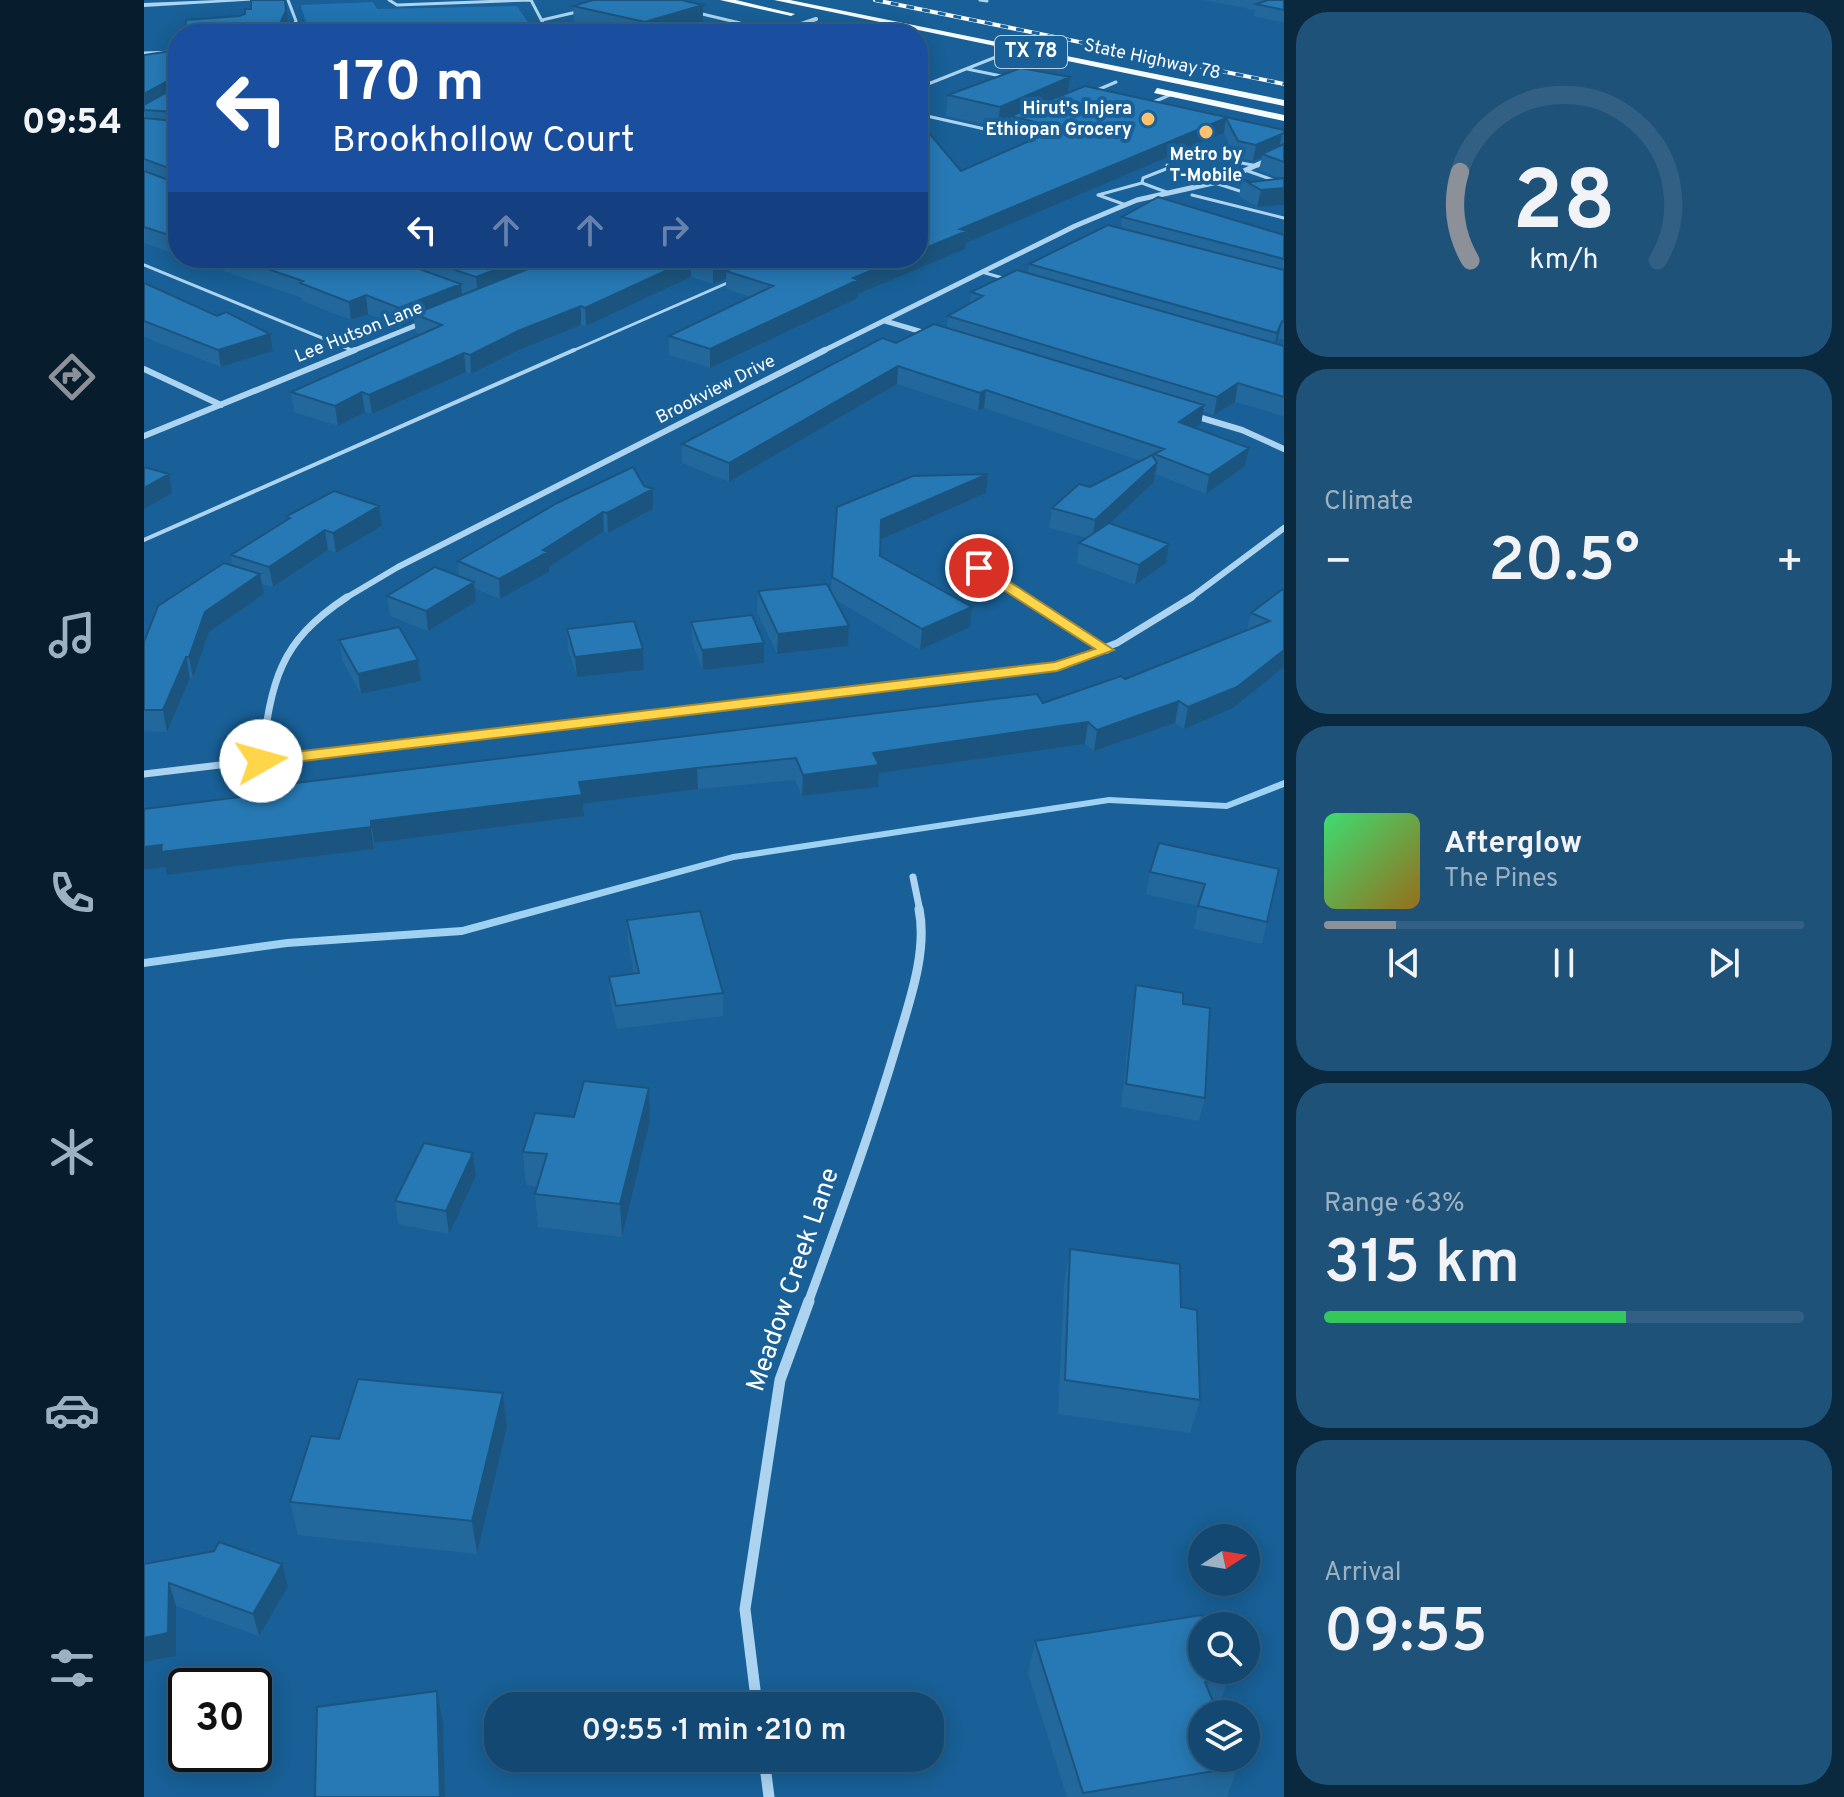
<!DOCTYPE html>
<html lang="en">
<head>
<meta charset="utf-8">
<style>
  :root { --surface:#124871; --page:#1f5279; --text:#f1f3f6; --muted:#9cb2c3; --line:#316084; --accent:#8c9099 }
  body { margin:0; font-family:Overpass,sans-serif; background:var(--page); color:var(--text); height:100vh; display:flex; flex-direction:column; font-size:30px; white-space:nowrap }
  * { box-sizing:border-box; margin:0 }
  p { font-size:26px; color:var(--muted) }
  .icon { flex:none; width:44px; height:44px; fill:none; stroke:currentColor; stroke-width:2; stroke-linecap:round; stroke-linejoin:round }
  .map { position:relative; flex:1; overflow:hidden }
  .side { display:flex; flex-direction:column; gap:12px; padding:12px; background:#0a283e; width:560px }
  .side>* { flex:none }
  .top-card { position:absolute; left:24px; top:24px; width:760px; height:244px; border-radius:32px; box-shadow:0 4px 20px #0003,0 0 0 2px var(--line); background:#1a4fa0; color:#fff; overflow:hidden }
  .needle { width:52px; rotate:78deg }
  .buttons { position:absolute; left:1044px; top:1524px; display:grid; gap:16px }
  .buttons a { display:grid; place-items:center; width:72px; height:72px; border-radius:50%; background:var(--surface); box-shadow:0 4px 20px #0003,0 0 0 2px var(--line); font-size:40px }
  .speed { position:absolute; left:24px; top:1668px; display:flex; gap:16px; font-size:40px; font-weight:700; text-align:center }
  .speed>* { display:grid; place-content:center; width:104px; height:104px; border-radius:50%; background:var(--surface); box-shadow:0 4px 20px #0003,0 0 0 2px var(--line); line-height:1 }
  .speed .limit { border:4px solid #111; border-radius:12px; background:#fff; color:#111 }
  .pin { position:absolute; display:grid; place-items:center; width:68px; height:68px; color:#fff; margin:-34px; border:4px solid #fff; border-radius:50%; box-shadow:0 2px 8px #0007 }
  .me { position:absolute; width:88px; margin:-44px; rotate:83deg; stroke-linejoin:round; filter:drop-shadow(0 0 6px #0008) }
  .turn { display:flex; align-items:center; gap:28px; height:168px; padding:0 32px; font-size:36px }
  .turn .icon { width:104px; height:104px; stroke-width:2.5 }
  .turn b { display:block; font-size:56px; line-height:68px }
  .lanes { display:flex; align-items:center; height:76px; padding:0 32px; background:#0003; justify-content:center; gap:40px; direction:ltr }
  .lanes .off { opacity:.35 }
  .big { font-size:60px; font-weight:600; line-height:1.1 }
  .side .widget { flex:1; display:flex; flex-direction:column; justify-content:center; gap:12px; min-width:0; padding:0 28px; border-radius:32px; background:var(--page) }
  .side .dial { align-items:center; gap:0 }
  .dial svg { height:208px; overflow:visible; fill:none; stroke:var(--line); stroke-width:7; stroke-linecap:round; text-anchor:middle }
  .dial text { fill:var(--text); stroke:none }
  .song { display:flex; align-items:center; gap:24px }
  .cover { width:96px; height:96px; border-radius:12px; background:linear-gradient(135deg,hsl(140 70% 55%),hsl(40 70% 35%)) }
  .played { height:8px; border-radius:4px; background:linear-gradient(90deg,var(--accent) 15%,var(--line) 15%) }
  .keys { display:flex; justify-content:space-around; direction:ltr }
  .heat { display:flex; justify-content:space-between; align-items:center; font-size:44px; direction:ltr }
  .charge { height:12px; border-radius:6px; background:linear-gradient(90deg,#34c759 63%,var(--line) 0) }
  .trip { position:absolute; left:340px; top:1692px; width:460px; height:80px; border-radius:32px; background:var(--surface); box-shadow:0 4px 20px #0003,0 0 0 2px var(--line); font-weight:600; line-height:80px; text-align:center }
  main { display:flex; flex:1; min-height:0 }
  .tab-bar { display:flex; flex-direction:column; width:144px; justify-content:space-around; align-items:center; background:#071d2d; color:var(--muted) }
  .tab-bar .icon { width:56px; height:56px }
  .tab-bar .on { color:var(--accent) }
  .tab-bar b { font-size:36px; color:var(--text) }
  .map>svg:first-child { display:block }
</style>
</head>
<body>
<main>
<nav class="tab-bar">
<b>09:54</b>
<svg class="icon on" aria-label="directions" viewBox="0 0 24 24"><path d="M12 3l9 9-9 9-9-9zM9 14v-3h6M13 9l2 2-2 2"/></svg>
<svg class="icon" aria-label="music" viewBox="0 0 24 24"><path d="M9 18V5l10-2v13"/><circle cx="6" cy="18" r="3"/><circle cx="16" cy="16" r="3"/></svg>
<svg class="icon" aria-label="phone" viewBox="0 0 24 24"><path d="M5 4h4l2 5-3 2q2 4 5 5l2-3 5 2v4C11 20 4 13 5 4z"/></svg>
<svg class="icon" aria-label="climate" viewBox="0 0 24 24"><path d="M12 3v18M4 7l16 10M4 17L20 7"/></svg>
<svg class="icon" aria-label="car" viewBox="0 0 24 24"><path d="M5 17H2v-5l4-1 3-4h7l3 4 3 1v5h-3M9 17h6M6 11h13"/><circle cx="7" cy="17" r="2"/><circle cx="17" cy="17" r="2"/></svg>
<svg class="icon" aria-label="filters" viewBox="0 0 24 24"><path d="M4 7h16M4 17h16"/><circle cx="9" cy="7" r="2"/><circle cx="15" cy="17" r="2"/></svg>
</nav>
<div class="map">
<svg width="1140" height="1797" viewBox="0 0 1140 1797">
  <rect width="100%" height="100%" fill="#186097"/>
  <path fill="#2174b1" d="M229 2 233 9 373 6 387 27 413 34H165L157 5Z"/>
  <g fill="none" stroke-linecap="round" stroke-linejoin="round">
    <path fill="#9fd1f3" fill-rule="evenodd" d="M1140 780V787L1083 809 965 803 590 860 318 935 143 947 0 967V959L143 939 318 927 589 854 965 797 1082 803Z"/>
    <path stroke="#acd4f1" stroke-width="3" d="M245 0 253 5 387 0 400 25 436 34
      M836 0 843 1
      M554 13 596 23 560 34
      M398 20 437 11
      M143 34 152 21 144 0
      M0 53 34 52
      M823 69 862 77
      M774 88 852 57
      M951 91 972 82
      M1005 104 1028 94
      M774 114 854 132 871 125
      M1053 155 1114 166
      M1023 165 1065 184
      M1104 171 1140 184
      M998 183 999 178 1027 167
      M1071 183 1102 193
      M1048 195 1140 218
      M982 205 954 195 998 183 1025 193
      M0 265 210 351
      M838 272 862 279
      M426 352 590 280"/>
    <path stroke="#acd4f1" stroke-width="4" d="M0 540 430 350"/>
    <path stroke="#acd4f1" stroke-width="4" d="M628 34 672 19
      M1132 156 1140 153"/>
    <path stroke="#acd4f1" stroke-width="5" d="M741 321 785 334
      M206 352 278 323
      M677 352 931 226 993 200 1078 181 1137 154"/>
    <path stroke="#acd4f1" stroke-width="6" d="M0 369 77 405
      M1051 416 1098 430 1140 449
      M0 436 211 350
      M835 568 884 599
      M200 599 254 567 681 350
      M1045 599 1140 528"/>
    <path stroke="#acd4f1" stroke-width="7" d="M881 597 963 650
      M117 761C128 683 132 644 203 597
      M0 774 913 666 973 643 1048 597
      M769 877 776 911"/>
    <path stroke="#acd4f1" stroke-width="9" d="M664 1303C695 1218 726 1134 752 1047 764 1005 784 953 775 909"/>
    <path stroke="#acd4f1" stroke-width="11" d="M613 1706 601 1609 636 1380 665 1301
      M620 1758 625 1797"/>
    <path fill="#acd4f1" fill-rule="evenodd" d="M74 0H115L0 7V3Z"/>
    <path fill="#f6fbff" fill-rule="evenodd" d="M576 0H592L651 14 647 16Z
      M630 0H646L1140 100V106Z
      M1013 88 1140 115V121L1010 93Z"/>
    <g stroke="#fff" stroke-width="4">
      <path id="rail" d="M731 0 1140 84"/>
    </g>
    <use href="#rail" stroke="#186097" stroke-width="3" stroke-dasharray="8" stroke-linecap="butt"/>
  </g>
  <path fill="#22689c" d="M1059 0H1140V23L1110 16 1111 10Z
    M559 5V23L523 34H472L430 24 429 6Z
    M34 50V255L0 243V55Z
    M926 77 925 93 941 86 1140 130V205L1113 207 1095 196 1098 179 1108 182 1138 179 1115 170 1118 157 1109 161 1092 157 1080 133 822 243 821 249 714 294V298L566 368 525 355V336L607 297 582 289V279L569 284 547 277 442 326 437 325 375 350 327 374 322 372 228 414 221 412 194 426 150 412 147 392 276 334 272 332 270 321 257 327 224 314 207 320 158 301V298L43 258H774L817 171 892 138 865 132 866 122 854 127 802 116 804 95Z
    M978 217 1140 235V340L1134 338 1132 343 1140 346V416L1091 402 1070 415 1059 412 1057 424 1051 428 1101 466 1062 494 1012 474 1010 482 966 523 1022 563 991 585 933 563 935 543 943 538 905 528 908 508 997 461 840 408 834 411 753 384 585 482 538 463V444L752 343 803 328 804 316 826 304 827 292 884 273 885 264 977 228Z
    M0 283 129 351 77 367 0 337Z
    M844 474 842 493 737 540 736 556 826 627 776 650 692 600 705 626 704 646 633 654 613 612 614 591 687 592 693 507Z
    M500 486 509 489V509L464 533 460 531 405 567V572L356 599 330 588 332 602 284 631 246 616 243 596 315 576 314 561Z
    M143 516 238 526 192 553 184 550 129 587 118 584 120 594 65 632 49 678H46L23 732 0 731V642L89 566 87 555 144 519Z
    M1140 588V667L1089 708 1040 729 1031 723 950 751 941 744 735 773 734 787 658 796 651 780 554 789 439 804 440 816 230 843V849L23 875 21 867 0 870V809L899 703 981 679 1103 630 1107 613Z
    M547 622 620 643V663L559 670 548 642Z
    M423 629 499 649 500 670 433 677 424 649Z
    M195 640 277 681 217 694 198 660Z
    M1135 869 1118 944 1050 929 1054 906 1002 894 1006 872Z
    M483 920 579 993V1016L473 1029 466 999 465 977 490 974 484 942Z
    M992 985 1039 1004 1061 1098 1055 1121 977 1107 988 1008Z
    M430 1117 506 1121 478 1237 394 1227 391 1194 393 1187 382 1185 379 1152Z
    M329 1153 332 1176 305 1234 254 1224 251 1201Z
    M926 1249 1037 1307 1056 1400 1046 1433 914 1414 920 1283Z
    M359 1393 363 1427 333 1554 154 1535 146 1502 195 1439Z
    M0 1564 144 1587 115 1636 32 1606V1656L0 1662Z
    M891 1641 1084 1679 1073 1712 1094 1767 1083 1797H923L884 1674Z"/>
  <path fill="#1b557f" d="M141 0 143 10 144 34 137 21Z
    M559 5V23L523 34H501V22Z
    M926 77 924 97 867 116 866 122 854 127 856 107Z
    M29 78 32 93 0 110V94Z
    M1082 118 1080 133 822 243 821 249 714 294V298L566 368V349L709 278 758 258H774V251L816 229Z
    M1138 133 1135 149 1118 154V157L1109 161 1112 145Z
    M1140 188V205L1113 207 1117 190Z
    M382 258H427L334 295 332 277Z
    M590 258H633L582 271V279L569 284V267Z
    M547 259V277L442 326 441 308Z
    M317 284 319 302 270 314V321L257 327 255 308Z
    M222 295 224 314 207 320 205 302Z
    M437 306V325L375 350 327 374 326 355 374 331Z
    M1138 321 1134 338 1129 351 1133 333Z
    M126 334 129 351 77 367 74 350Z
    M320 353 322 372 228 414 225 395Z
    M754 366 753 384 585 482V463Z
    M1094 383 1091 402 1070 415 1073 397Z
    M842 390 840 408 834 411 836 393Z
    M218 392 221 412 194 426 191 406Z
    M1060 405 1057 424 1031 440 1035 422Z
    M1105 448 1101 466 1062 494 1065 475Z
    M1013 463 1010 482 948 540 951 520Z
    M25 474 28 493 0 509V488Z
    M844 474 842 493 736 540 737 520Z
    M509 489V509L464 533 463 513Z
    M235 506 238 526 192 553 189 533Z
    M459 512 460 531 405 567V572L356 599 355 579Z
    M181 530 184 550 129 587 125 567Z
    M1025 544 1022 563 991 585 995 565Z
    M116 574 120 594 65 632 49 678 45 657 61 612Z
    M330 582 332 602 284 631 282 611Z
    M828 607 826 627 776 650 778 629Z
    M705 626 704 646 633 654 634 634Z
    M620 643V663L559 670 558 650Z
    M499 649 500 670 433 677 431 657Z
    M1140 650V667L1089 708 1040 729 1044 707Z
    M42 657 46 678 23 732 19 710Z
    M274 660 277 681 217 694 214 674Z
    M1035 701 1031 723 950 751 953 730Z
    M944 722 941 744 735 773 734 787 658 796 659 775 729 753Z
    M553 768 554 789 439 804 440 816 230 843 227 821 435 782Z
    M227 827 230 849 23 875 21 867 0 870V847Z
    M505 1088 506 1121 478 1237 476 1204Z
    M329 1153 332 1176 305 1234 302 1211Z
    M359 1393 363 1427 333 1554 328 1521Z
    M138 1564 144 1587 115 1636 109 1614Z
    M25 1583 32 1606V1656L0 1662V1638Z
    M293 1691 299 1723 301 1797H296Z"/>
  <path fill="#2779b5" stroke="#1b557f" stroke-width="2" d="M107 0H141L142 11 137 21 143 24V34H41L42 20 95 16 101 14V9H107Z
    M449 0H537L559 5 501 22 429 6Z
    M1122 0H1140V10L1112 4 1124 0Z
    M34 50V79L29 78 0 94V55Z
    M877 68 926 77 856 107 804 95Z
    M34 86V115L32 112 0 110V105Z
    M941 86 1140 130V133L1112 145 1094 141 1082 118 816 229 823 231 774 251V120L817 171 915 128 867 116Z
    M0 118 31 121 34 119V173L33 171 0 159Z
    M1140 144V162L1118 154Z
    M0 171 30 182 34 179V238L0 227Z
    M1140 178V188L1117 190 1098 179 1108 182Z
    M1014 197 1140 235V259L978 217Z
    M964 225 1140 270V322L1138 321 1133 333 885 264Z
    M91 258H245L317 284 255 308 222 295 205 302 156 283 159 281Z
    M275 258H382L332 277Z
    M412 258H590L569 267 547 259 441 308 437 306 374 331 326 355 320 353 225 395 218 392 191 406 147 392 298 325 270 314Z
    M612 258H758L709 278 714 280 566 349 525 336 629 286 582 271Z
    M873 270 1140 346V397L1094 383 1073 397 804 316 839 296 827 292Z
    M0 283 73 316 82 312 126 334 74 350 0 321Z
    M790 324 1060 405 1035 422 1105 448 1065 475 1010 454 1020 449 842 390 836 393 754 366 585 463 538 444 738 338 752 343Z
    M1008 455 1013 463 951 520 908 508 935 484 946 487Z
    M0 467 25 474 0 488Z
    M489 467 500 486 509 489 463 513 459 512 399 550 404 552 355 579 314 561 413 503Z
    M844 474 737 520 736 556 828 607 778 629 688 577 693 507 769 476Z
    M190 491 235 506 189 533 181 530 125 567 87 555 146 518 143 516Z
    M965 523 1025 544 995 565 935 543Z
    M80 563 116 574 61 612 45 657H42L19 710H0V642L14 606Z
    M291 567 330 582 282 611 243 596Z
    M683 584 705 626 634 634 614 591Z
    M1140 588V650L1093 687 1044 707 1035 701 953 730 944 722 729 753 735 765 659 775 652 758 553 768 435 782 438 795 227 821V827L17 852 18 845 0 847V809L135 792V785L893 694 899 703 977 676 981 679 1126 621 1107 613Z
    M608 615 620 643 558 650 547 622Z
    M490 621 499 649 431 657 423 629Z
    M255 627 274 660 214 674 195 640Z
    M1015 843 1135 869 1123 922 1054 906 1061 884 1006 872Z
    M556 911 579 993 472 1006 465 977 495 973 483 920Z
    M992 985 1039 993V1004L1066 1008 1061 1098 982 1084Z
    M440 1081 505 1088 476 1204 391 1194 403 1154 379 1152 391 1113 430 1117Z
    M280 1143 329 1153 302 1211 251 1201Z
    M926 1249 1036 1264 1037 1307 1053 1310 1056 1400 921 1380Z
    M214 1379 359 1393 328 1521 146 1502 167 1436 195 1439Z
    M75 1542 138 1564 109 1614 25 1583 24 1633 0 1638V1564L70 1551Z
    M1058 1615 1062 1626H1058V1670H1080L1084 1679 1061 1682 1074 1714H1058V1758H1091L1094 1767 939 1793 891 1641Z
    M293 1691 296 1797H171L173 1707Z"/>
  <path fill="#ffd54a" stroke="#a68a30" stroke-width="2" d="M830 565H840L970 650 913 671 117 766 109 761 117 756 911 662 951 649 830 571Z"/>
  <g fill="#ffc16c" stroke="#186097" stroke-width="3">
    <circle cx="1004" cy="119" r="8"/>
    <circle cx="1062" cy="132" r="8"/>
  </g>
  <g text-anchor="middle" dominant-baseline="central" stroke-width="8" stroke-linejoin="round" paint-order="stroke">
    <g font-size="18" fill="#fff" stroke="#186097">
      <text transform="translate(1008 60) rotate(12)">State Highway 78</text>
      <text transform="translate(215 333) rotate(-22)">Lee Hutson Lane</text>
      <text transform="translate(572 390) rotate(-27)">Brookview Drive</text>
    </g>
    <g font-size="18" font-weight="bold" fill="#fff" stroke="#186097" text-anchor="end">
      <text x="988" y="109">Hirut's Injera<tspan x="988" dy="21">Ethiopan Grocery</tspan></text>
      <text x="1062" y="155" text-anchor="middle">Metro by<tspan x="1062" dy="21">T-Mobile</tspan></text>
    </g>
    <rect fill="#186097" stroke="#bacfe0" stroke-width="2" x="851" y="36" width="72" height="32" rx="6"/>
    <g font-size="20" font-weight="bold" fill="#fff">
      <text x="887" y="52">TX 78</text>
    </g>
    <g font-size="26" fill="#fff" stroke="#186097">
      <text transform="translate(650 1280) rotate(-71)">Meadow Creek Lane</text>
    </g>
  </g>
</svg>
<div class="buttons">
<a><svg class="needle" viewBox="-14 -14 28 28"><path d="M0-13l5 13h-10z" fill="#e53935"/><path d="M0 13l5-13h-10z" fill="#9cb2c3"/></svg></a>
<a><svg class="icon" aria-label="search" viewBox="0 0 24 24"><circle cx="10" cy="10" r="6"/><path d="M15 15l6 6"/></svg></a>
<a><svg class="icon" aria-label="layers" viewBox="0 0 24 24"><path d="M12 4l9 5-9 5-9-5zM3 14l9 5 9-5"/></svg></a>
</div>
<div class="speed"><div class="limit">30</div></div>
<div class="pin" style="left:835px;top:568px;background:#d93025"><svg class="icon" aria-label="arrive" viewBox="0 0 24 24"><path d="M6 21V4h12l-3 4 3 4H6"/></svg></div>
<svg class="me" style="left:117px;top:761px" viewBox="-20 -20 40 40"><circle r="19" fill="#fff"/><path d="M0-13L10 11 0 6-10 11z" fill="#ffd54a"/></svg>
<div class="trip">09:55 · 1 min · 210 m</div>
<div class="top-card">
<div class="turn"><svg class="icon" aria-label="left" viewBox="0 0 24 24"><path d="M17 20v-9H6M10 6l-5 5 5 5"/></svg><div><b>170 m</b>Brookhollow Court</div></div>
<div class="lanes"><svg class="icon" aria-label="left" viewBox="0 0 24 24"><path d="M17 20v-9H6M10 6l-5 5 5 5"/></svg><svg class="icon off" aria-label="ahead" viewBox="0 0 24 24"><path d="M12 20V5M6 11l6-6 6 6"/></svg><svg class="icon off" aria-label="ahead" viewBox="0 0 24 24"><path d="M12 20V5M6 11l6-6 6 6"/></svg><svg class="icon off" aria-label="right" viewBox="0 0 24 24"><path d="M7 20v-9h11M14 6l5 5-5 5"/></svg></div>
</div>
</div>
<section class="side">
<div class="widget dial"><svg viewBox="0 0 100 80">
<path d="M14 69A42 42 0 1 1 86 69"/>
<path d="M14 69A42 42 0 0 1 10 35" stroke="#8c9099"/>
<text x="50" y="56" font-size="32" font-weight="700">28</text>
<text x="50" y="72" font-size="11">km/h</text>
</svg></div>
<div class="widget"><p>Climate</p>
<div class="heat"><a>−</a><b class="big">20.5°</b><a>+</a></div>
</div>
<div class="widget">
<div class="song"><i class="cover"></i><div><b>Afterglow</b><p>The Pines</p></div></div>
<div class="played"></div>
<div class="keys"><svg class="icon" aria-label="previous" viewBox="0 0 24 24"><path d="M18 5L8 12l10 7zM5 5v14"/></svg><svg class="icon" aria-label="pause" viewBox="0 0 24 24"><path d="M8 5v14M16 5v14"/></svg><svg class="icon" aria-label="next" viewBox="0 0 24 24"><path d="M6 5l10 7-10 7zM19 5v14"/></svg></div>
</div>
<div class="widget"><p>Range · 63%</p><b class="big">315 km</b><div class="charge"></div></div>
<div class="widget"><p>Arrival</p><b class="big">09:55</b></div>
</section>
</main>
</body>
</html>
